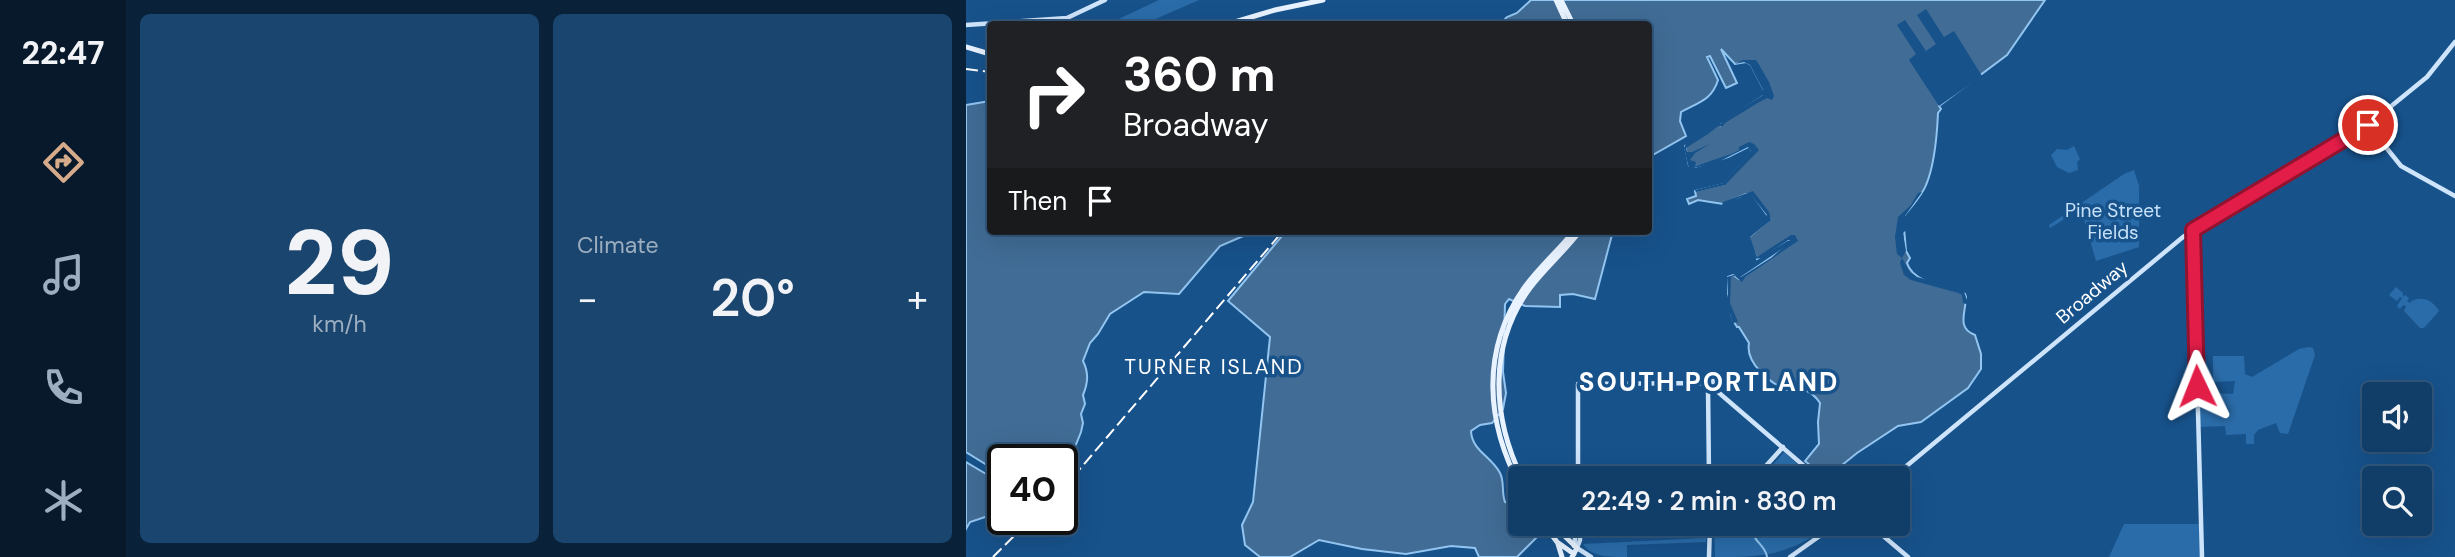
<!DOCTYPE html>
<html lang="en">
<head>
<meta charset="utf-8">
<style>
  :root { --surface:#113e68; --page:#1a456e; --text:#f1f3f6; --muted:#9caec0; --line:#30577c; --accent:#d6ab8b }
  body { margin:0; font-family:"DM Sans",sans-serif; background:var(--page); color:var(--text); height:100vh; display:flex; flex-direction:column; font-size:26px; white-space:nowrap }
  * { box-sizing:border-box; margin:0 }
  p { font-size:23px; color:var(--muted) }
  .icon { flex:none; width:38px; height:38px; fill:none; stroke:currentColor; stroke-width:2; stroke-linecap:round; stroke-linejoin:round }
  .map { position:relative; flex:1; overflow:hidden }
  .drawer { display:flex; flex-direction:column; gap:14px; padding:14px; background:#092239; width:840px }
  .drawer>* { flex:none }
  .banner { position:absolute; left:21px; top:21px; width:665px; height:214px; border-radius:7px; box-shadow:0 7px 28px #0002,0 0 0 2px var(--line); background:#202124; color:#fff; overflow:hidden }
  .fabs { position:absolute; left:1396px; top:382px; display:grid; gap:14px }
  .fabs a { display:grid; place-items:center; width:70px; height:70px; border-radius:7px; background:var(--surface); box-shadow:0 7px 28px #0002,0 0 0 2px var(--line); font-size:35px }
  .speed { position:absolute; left:21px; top:444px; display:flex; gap:14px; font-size:35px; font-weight:700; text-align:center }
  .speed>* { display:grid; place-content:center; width:91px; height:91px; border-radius:50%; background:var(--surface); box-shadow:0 7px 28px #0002,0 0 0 2px var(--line); line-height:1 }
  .speed .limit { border:4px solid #111; border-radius:10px; background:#fff; color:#111 }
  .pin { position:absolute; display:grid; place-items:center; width:60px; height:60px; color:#fff; margin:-30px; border:4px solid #fff; border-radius:50%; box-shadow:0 2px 7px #0007 }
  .me { position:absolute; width:77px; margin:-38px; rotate:358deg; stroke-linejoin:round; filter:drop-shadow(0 0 5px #0008) }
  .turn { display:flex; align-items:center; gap:24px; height:147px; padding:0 21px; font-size:32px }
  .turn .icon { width:91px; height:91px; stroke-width:2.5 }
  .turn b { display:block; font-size:49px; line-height:60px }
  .then { display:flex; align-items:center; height:66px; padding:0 21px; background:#0003; gap:14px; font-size:26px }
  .big { font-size:52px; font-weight:600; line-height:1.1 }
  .drawer .card { flex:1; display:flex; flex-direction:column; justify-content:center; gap:10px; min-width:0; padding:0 24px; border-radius:10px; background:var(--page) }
  .drawer .dial { align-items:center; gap:0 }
  .dial b { font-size:91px; line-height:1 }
  .heat { display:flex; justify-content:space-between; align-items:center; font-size:38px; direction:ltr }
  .drawer .tiles { flex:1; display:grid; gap:14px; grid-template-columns:repeat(2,1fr) }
  .trip { position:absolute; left:542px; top:466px; width:402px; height:70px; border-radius:7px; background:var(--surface); box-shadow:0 7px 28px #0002,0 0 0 2px var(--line); font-weight:600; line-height:70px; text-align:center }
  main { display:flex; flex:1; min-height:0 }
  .menu { display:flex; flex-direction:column; width:126px; justify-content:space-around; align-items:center; background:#07192a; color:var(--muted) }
  .menu .icon { width:49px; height:49px }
  .menu .selected { color:var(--accent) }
  .menu b { font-size:32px; color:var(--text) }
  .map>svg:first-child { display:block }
</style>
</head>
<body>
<main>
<nav class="menu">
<b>22:47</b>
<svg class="icon selected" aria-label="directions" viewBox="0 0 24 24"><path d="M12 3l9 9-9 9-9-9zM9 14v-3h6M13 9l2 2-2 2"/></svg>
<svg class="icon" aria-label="music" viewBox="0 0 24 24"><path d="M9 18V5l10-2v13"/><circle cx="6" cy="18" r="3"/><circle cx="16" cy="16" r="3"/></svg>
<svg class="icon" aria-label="phone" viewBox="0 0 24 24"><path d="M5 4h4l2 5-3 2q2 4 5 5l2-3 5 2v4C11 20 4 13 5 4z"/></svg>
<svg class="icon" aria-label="climate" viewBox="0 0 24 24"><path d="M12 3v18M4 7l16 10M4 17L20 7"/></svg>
</nav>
<section class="drawer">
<div class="tiles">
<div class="card dial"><b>29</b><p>km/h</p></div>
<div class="card"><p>Climate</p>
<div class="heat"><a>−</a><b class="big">20°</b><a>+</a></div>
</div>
</div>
</section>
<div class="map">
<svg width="1489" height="557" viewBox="0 0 1489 557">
  <rect width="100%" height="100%" fill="#17528b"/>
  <path fill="#2a6ca9" d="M193 0H233L178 24H142Z
    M1108 146 1114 159 1111 162 1112 170 1103 173 1091 167 1085 155 1091 149 1101 150Z
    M1168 170 1173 186V247L1130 261 1115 209 1084 228 1083 225 1158 174Z
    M1430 287 1437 293V297L1439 295 1443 298 1441 301 1443 303C1454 295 1466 299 1473 311L1458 328H1454L1438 311 1440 306 1437 305 1434 309 1431 306 1436 298 1434 297 1431 301 1423 295Z
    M1343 347 1347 348 1349 355 1322 434 1314 433 1310 423 1292 430 1288 435V444H1280V434L1260 435 1259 426 1234 427 1233 399 1248 398V393L1267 394 1269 381 1247 382V356H1278L1279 374 1286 377 1333 349Z
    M818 452 847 478H795Z
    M748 523H820L830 532H837L843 528 849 535C814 557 790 557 749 557Z
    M1158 524H1233L1234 557H1143Z
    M740 538V542L661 545V557C644 557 625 557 617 544Z"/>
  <path fill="#416c95" stroke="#93c5f1" stroke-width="2" d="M565 0H1079L1041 55 973 106 975 109 972 113C971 136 969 164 960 185 956 195 944 209 937 217L940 251 944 258 941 263C947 283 981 287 999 294L1000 297C1000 312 990 328 1009 335L1015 354V369L1002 388 955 422 932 426 891 453 860 478 839 461 853 444 852 422 854 403C847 392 834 385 821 390 805 384 779 363 783 343L773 327H771C761 312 762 294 762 277L767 275 773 279 828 242 829 239 821 240 791 259 782 238 804 219 786 194H780L757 204 732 200 723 204 721 199 730 196 729 191 758 184 786 152 784 146 762 157 729 167 723 166 719 146 751 125 754 126 758 121 800 94 785 65 780 62 769 64 755 49 771 83 760 88 744 56 741 57 752 80C746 100 733 102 715 112L714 121 720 136 685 156 682 155V24H534L541 17 551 13Z
    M24 101V231H289L254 246 213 294 178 292 144 314 132 334 124 343 117 361C123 373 122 383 117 395L119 404 115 414 117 423 115 432 101 467 96 473V460H37V475L0 452V105Z
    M320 231H647L629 299 607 294 594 295V307L559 306 543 299 539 304 537 372 540 393 537 409 526 423 514 425 505 431C506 451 525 456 534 473 539 483 535 492 539 502 553 507 555 509 555 523H565L573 535 551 557H513L509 548 485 546 440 554 396 549 353 540 324 557H294L279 545 276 525 287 502 304 337 262 301Z
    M0 462 37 484V514L25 515 4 522 0 529Z"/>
  <path fill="#17528b" d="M960 9 978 37 988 31 1016 76 973 106 943 60 950 54 931 25 939 20 960 51 970 44 951 15Z
    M777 60H790L792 63 803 82 808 96 806 100 801 98 790 104 759 123 757 126 751 127 742 134 720 148 721 152H726L744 144 729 153 724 160 730 162 729 166 765 154 773 150V147L783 142 788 144 793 150 759 185 730 192 729 190 757 183 785 151 782 147 750 163 723 169 718 148 720 143 750 124H755L756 120 797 95V90L784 65 778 62 769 64Z
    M787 191 803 212 805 220 784 237 791 257 825 235H829L832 241 779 277 776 282 769 276 765 277 764 303 772 322 767 323 764 314 761 311 760 301 762 294 761 277 768 275 775 277 805 258 825 241 822 240 796 258 787 259 781 239 779 238 801 215 785 195 773 198 760 206 756 205 757 202Z
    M956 192 939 216 942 219 943 227 937 233 940 251 936 258 944 272 951 277 989 287 998 292 1001 300 1003 301V305L997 303 996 295 992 293 945 280 938 275 934 263 936 258 931 254 929 237 932 217 945 205 952 193Z"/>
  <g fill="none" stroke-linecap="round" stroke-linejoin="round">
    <path stroke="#93c5f1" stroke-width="2" d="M785 527 787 523
      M786 531C788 542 800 546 801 557"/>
    <path stroke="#cee4fa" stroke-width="4.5" d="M0 25 101 18 139 0
      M1402 125 1435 166 1489 196
      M1227 230 1236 557
      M738.5 382a4.5 4.5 0 1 1 9 0a4.5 4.5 0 1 1-9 0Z
      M742 386 743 478
      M745 386 852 478
      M612 478V384L738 383
      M789 478 817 447
      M926 478 1217 237 1402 125 1461 77 1489 42
      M614 523V540L611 548 625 557
      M902 523 942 557
      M608 546 611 523
      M743 557 744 523
      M824 557 872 523"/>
    <path stroke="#e8f3ff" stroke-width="5" d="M590 0 601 24
      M595 0 607 24
      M262 24 309 10 357 0
      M0 47 24 54
      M556 478C526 417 522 345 564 288 579 268 599 251 614 231
      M555 488C520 423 514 351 558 288 573 267 592 251 608 231
      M577 523 591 542 608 554
      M585 523 611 548 606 557
      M592 544 596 557"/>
    <path stroke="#fff" stroke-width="2" stroke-dasharray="12 5" stroke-linecap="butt" d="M0 69 24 72
      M96 490 317 231
      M27 557 64 520"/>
  </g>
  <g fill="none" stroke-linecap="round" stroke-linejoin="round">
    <g stroke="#92132f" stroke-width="18">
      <path id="route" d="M1231 386 1227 230 1402 125"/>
    </g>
    <use href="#route" stroke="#e11d48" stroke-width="12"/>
  </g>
  <g text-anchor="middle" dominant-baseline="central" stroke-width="7" stroke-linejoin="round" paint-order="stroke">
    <g font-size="19" fill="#c7e2fa" stroke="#17528b">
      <text x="1147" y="210">Pine Street<tspan x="1147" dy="22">Fields</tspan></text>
    </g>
    <g font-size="19" fill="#fff" stroke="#17528b">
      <text transform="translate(1126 292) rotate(-40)">Broadway</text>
    </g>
    <g font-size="21" letter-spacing="2" fill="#fff" stroke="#17528b">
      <text x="248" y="367">TURNER ISLAND</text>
    </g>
    <g font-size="26" font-weight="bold" letter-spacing="2" fill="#fff" stroke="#17528b">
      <text x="743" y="382">SOUTH PORTLAND</text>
    </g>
  </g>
</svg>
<div class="fabs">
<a><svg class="icon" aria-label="sound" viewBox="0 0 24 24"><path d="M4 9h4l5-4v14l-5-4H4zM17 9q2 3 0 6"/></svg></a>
<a><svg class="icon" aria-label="search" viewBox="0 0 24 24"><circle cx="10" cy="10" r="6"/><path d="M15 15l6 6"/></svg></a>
</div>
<div class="speed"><div class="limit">40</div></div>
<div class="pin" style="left:1402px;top:125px;background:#d93025"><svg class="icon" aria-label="arrive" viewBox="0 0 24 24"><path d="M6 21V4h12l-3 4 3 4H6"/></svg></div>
<svg class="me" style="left:1231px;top:386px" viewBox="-20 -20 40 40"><path d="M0-17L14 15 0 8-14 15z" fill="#e11d48" stroke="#fff" stroke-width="4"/></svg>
<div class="trip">22:49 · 2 min · 830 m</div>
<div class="banner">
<div class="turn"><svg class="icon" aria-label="right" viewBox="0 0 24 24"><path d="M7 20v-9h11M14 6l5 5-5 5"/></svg><div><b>360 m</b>Broadway</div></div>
<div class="then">Then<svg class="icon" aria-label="arrive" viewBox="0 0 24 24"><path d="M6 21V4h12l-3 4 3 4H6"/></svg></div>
</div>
</div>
</main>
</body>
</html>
